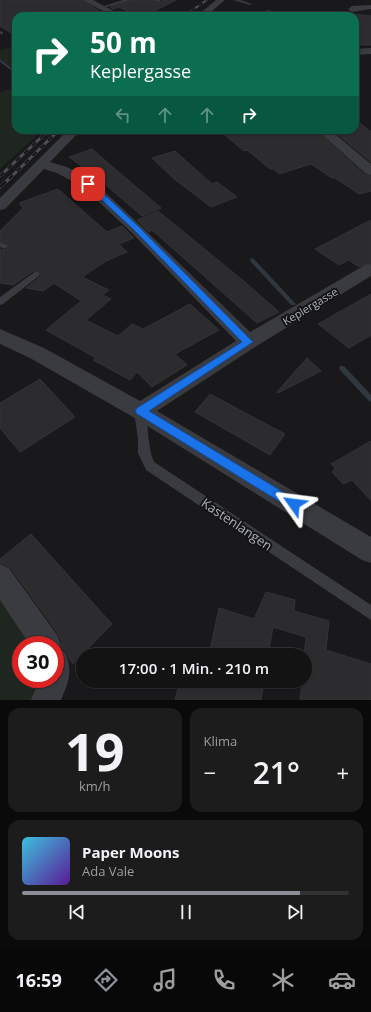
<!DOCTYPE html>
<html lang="de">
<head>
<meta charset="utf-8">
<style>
  :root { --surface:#131314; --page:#1c1c1d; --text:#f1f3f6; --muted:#9d9ea0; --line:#323234; --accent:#8c9099 }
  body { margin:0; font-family:"Open Sans",sans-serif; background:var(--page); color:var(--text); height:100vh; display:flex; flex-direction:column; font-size:15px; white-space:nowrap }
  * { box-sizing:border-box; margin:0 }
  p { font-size:13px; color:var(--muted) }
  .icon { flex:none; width:22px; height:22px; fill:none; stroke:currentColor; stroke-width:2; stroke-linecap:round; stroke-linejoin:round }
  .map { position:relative; height:700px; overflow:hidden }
  .drawer { display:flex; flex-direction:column; gap:8px; padding:8px; background:#0a0a0b; flex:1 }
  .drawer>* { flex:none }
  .guide { position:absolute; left:12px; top:12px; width:347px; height:122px; border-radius:12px; box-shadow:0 1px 3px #0004,0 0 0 1px var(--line); background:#0b6e4f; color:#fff; overflow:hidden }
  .speed { position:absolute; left:12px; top:636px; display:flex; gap:8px; font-size:20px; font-weight:700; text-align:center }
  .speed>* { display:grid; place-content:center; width:52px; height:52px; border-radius:50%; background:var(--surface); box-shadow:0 1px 3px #0004,0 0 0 1px var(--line); line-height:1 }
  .speed .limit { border:6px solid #d22; background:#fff; color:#111 }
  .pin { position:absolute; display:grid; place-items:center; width:34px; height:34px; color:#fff; margin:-17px; border-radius:8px; box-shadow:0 2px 6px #0006 }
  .me { position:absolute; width:44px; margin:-22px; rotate:301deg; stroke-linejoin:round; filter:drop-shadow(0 0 3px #0008) }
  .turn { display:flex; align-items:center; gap:14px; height:84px; padding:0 12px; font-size:18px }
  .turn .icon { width:52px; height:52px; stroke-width:2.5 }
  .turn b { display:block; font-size:28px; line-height:34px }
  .lanes { display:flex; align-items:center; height:38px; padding:0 12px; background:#0003; justify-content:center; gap:20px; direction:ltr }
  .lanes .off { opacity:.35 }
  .big { font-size:30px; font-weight:600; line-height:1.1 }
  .drawer .widget { flex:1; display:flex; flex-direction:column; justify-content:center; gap:6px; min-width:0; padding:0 14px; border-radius:12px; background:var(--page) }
  .drawer .dial { align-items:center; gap:0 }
  .dial b { font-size:52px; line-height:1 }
  .song { display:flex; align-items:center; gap:12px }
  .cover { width:48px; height:48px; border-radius:6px; background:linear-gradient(135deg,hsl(190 70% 55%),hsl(270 70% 35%)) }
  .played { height:4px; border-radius:2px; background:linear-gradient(90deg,var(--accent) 85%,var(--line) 85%) }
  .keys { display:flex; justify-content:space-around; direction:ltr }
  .heat { display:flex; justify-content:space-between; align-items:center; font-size:22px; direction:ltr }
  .drawer .tiles { flex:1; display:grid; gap:8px; grid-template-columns:1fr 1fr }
  .widget:last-child { grid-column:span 2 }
  .trip { position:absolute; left:76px; top:648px; width:236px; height:40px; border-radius:20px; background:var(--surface); box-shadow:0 1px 3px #0004,0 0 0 1px var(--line); font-weight:600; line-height:40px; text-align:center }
  .menu { display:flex; height:64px; justify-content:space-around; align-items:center; background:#080808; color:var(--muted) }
  .menu .icon { width:28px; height:28px }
  .menu .selected { color:var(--accent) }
  .menu b { font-size:18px; color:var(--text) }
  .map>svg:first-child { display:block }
</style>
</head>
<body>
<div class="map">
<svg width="371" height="700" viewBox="0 0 371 700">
  <rect width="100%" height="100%" fill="#19191b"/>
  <path fill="#1f2620" d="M16 45V70L0 59V51Z
    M16 88V130H43L0 169V92Z
    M0 595 34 645H21V679H45L32 700H0Z"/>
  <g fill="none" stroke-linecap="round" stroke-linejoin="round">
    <path fill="#30373e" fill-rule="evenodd" d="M0 59 16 71V74L0 62Z
      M252 258 254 259 295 303 296 304 295 305H291L250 261V259Z
      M340 366H344L371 395V402L369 401 340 370 339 368Z"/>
  </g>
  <path fill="#2c2c2f" stroke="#333337" d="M0 0H82L103 13 94 16H16V36L0 26Z
    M131 0H151L159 3 162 2V0H176L145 16H138L119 7 113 9 110 7Z
    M355 14 371 16V45H355Z
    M355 119 371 132V162L332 130H355Z
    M219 130H316L365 175 371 176V191L359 194 335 178H332L311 164 279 174 273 169H270L247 150 244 151Z
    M92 149 107 162 161 208 142 216 99 179 69 157Z
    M175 151 212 184 217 182 237 197 211 207 173 178 152 158Z
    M58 189 107 232 122 226 134 238 119 244 127 252 106 261 82 277 109 290 103 295 111 299 86 320 118 336 132 324 143 329 190 304 219 330 175 354 187 365 152 387 137 372 130 380 93 360 96 358 46 330 81 301 54 283 43 291 26 288 40 277 41 273 39 271 35 270 13 285 0 283V249L6 250 10 246 0 241V231L23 208 19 203Z
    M158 211 245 282 279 312 257 323 152 230 149 232 137 220Z
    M371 220V263L359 267 349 260 339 265 315 249Z
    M371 294V335L349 348 318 324Z
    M307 358 321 371 278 393 277 392Z
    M40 379 75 417 20 452 0 428V403Z
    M210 394 285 434 270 455 195 412Z
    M371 441V501L352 480 343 484 332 472 335 468 331 464Z
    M31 534 112 624 73 664 69 659 66 651 61 648 62 644 58 634 10 567 0 563V559Z
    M266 592 295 600 294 611 329 621 326 650 371 664V700H300L302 681H305L304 655 306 637 273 627 268 655H209L219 608 254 619Z
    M180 681 201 687 202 681H264L261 700H175Z"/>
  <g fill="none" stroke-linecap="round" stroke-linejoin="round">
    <path fill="#3a3b40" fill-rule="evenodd" d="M123 0H130L103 8 101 7Z
      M152 0H160L161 1 159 2Z
      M233 0H240L252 4 250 5Z
      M270 10 272 12 248 16H238Z
      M109 11 113 12 107 16H101Z
      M201 13 215 16 203 15Z
      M0 31 3 32V34H0Z
      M0 242 9 246 5 249 0 247Z
      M36 271 39 272 40 274 39 276 3 304 0 305V297Z
      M140 407 144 408 146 411C148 427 148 449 154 462L371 605V620L146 470 138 453V439L134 411 136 408Z"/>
    <path fill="#3a3b40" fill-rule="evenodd" d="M83 0H93L123 16H112Z
      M216 0H225L206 16H197Z
      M371 5V9L352 12 348 9 352 6Z
      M371 48V54L355 55V49Z
      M68 130H81L50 162 67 167 93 181 141 226 250 332 365 265 371 264V276L255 347 157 411 371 537V563L362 560 133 417 30 358 0 344V329L44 348 140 401 236 341 131 232 83 187 57 173 44 169 5 209 0 210V198Z
      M317 130H330L371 164V175L366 174Z
      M0 564 9 568 57 635 61 645 59 649 65 652C73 671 69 682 61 700H31L40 679H55V645H30L0 600Z"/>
    <g stroke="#4d4f54" stroke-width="2">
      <path id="rail-far2" d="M184 16 207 0"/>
    </g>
    <g stroke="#4d4f54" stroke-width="3">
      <path id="rail-far1" d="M0 176 49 130
        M9 179 59 130"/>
    </g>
    <g stroke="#4d4f54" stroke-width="3.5">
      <path id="rail" d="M0 187 10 178"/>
    </g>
    <use href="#rail-far2" stroke="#141416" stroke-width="1.5" stroke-dasharray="4.5" stroke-linecap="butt"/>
    <use href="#rail-far1" stroke="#141416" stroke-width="2" stroke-dasharray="5.5" stroke-linecap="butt"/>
    <use href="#rail" stroke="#141416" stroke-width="2.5" stroke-dasharray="8" stroke-linecap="butt"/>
  </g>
  <path fill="#1a73e8" stroke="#114b97" d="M86 182H91L139 227 253 342 149 411 298 501 300 504 298 508 294 510 290 508 137 414 135 411 137 408 242 342 134 230 86 185Z"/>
  <g text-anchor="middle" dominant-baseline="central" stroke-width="4" stroke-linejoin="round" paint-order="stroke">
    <g font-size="11" fill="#acb0b9" stroke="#141416">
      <text transform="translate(310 306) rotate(-31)">Keplergasse</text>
    </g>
    <g font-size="13" fill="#acb0b9" stroke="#141416">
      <text transform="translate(237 524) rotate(34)">Kastenlangen</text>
    </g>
  </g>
</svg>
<div class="speed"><div class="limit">30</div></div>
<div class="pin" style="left:88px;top:184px;background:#d93025"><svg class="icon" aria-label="arrive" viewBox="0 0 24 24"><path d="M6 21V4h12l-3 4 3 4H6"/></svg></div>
<svg class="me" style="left:294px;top:504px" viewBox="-20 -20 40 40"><path d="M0-17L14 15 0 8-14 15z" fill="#1a73e8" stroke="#fff" stroke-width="4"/></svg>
<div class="trip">17:00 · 1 Min. · 210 m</div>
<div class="guide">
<div class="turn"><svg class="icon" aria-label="right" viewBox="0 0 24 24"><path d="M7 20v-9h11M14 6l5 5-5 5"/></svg><div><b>50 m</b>Keplergasse</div></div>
<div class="lanes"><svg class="icon off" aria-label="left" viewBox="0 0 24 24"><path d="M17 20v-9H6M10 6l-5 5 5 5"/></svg><svg class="icon off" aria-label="ahead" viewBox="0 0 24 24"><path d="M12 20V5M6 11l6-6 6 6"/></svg><svg class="icon off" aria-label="ahead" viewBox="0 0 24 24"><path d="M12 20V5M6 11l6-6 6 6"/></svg><svg class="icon" aria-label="right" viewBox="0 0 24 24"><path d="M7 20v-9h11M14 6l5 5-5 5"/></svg></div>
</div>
</div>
<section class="drawer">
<div class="tiles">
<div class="widget dial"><b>19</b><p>km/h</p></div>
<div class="widget"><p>Klima</p>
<div class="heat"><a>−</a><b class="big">21°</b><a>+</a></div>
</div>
<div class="widget">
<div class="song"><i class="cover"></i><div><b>Paper Moons</b><p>Ada Vale</p></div></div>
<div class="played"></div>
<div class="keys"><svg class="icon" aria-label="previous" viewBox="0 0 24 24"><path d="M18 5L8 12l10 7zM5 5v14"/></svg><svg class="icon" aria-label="pause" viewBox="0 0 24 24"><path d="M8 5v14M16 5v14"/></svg><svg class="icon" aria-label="next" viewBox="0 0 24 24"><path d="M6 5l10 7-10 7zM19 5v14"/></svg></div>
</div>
</div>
</section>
<nav class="menu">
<b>16:59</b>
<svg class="icon selected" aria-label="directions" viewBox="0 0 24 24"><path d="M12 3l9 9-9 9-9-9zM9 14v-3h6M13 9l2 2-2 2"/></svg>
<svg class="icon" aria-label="music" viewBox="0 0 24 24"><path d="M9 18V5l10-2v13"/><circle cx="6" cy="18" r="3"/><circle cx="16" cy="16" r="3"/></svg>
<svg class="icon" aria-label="phone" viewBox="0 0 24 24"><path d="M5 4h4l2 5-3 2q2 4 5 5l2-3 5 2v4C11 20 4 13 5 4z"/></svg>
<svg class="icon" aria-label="climate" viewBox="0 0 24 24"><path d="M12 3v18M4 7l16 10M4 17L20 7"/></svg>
<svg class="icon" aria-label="car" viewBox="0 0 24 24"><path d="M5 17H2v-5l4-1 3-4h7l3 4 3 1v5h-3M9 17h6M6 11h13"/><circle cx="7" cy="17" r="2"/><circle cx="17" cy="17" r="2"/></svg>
</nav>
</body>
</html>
